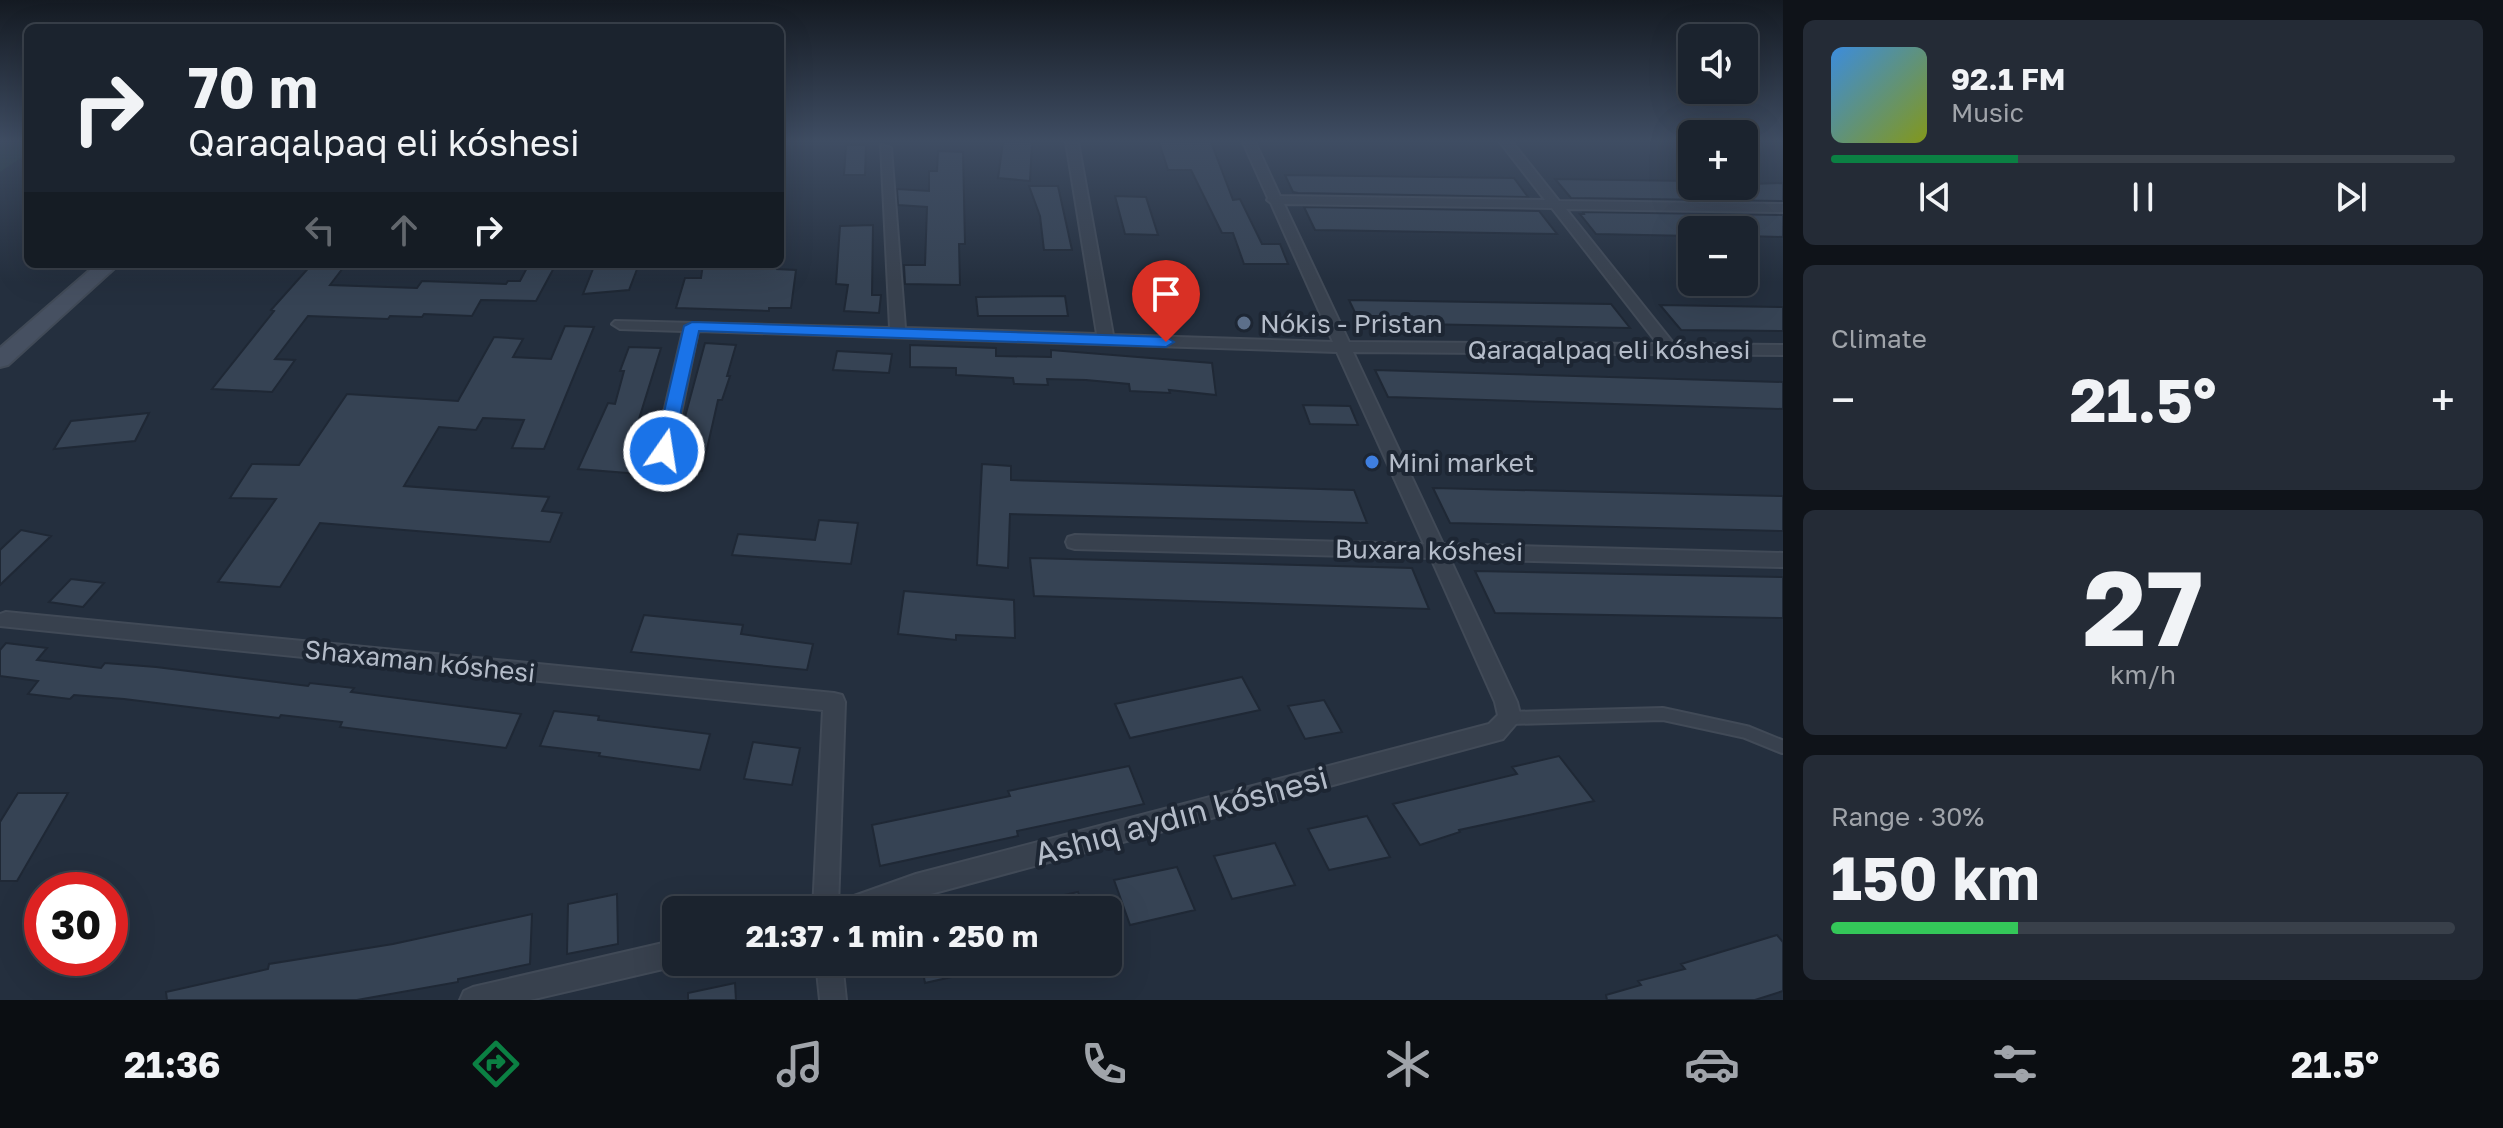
<!DOCTYPE html>
<html lang="en">
<head>
<meta charset="utf-8">
<style>
  :root { --surface:#1b232e; --page:#242b36; --text:#f1f3f6; --muted:#a0a4aa; --line:#39404a; --accent:#0b8043 }
  body { margin:0; font-family:"Golos Text",sans-serif; background:var(--page); color:var(--text); height:100vh; display:flex; flex-direction:column; font-size:30px; white-space:nowrap }
  * { box-sizing:border-box; margin:0 }
  p { font-size:26px; color:var(--muted) }
  .icon { flex:none; width:44px; height:44px; fill:none; stroke:currentColor; stroke-width:2; stroke-linecap:round; stroke-linejoin:round }
  .map { position:relative; flex:1; overflow:hidden }
  .details { display:flex; flex-direction:column; gap:20px; padding:20px; background:#0f1319; width:720px }
  .details>* { flex:none }
  .hud { position:absolute; left:24px; top:24px; width:760px; height:244px; border-radius:12px; box-shadow:0 8px 32px #0002,0 0 0 2px var(--line); background:#1b232e; color:var(--text); overflow:hidden }
  .tools { position:absolute; left:1678px; top:24px; display:grid; gap:16px }
  .tools a { display:grid; place-items:center; width:80px; height:80px; border-radius:12px; background:var(--surface); box-shadow:0 8px 32px #0002,0 0 0 2px var(--line); font-size:40px }
  .speed { position:absolute; left:24px; top:872px; display:flex; gap:16px; font-size:40px; font-weight:700; text-align:center }
  .speed>* { display:grid; place-content:center; width:104px; height:104px; border-radius:50%; background:var(--surface); box-shadow:0 8px 32px #0002,0 0 0 2px var(--line); line-height:1 }
  .speed .limit { border:12px solid #d22; background:#fff; color:#111 }
  .pin { position:absolute; display:grid; place-items:center; width:68px; height:68px; color:#fff; margin:-82px -34px; border-radius:50% 50% 50% 0; rotate:-45deg; box-shadow:0 0 8px #0007 }
  .pin .icon { rotate:45deg }
  .me { position:absolute; width:88px; margin:-44px; rotate:13deg; stroke-linejoin:round; filter:drop-shadow(0 0 6px #0008) }
  .turn { display:flex; align-items:center; gap:28px; height:168px; padding:0 32px; font-size:36px }
  .turn .icon { width:104px; height:104px; stroke-width:2.5 }
  .turn b { display:block; font-size:56px; line-height:68px }
  .lanes { display:flex; align-items:center; height:76px; padding:0 32px; background:#0003; justify-content:center; gap:40px; direction:ltr }
  .lanes .off { opacity:.35 }
  .big { font-size:60px; font-weight:700; line-height:1.1 }
  .details .card { flex:1; display:flex; flex-direction:column; justify-content:center; gap:12px; min-width:0; padding:0 28px; border-radius:12px; background:var(--page) }
  .details .dial { align-items:center; gap:0 }
  .dial b { font-size:104px; line-height:1 }
  .song { display:flex; align-items:center; gap:24px }
  .cover { width:96px; height:96px; border-radius:12px; background:linear-gradient(135deg,hsl(210 70% 55%),hsl(70 70% 35%)) }
  .played { height:8px; border-radius:4px; background:linear-gradient(90deg,var(--accent) 30%,var(--line) 30%) }
  .keys { display:flex; justify-content:space-around; direction:ltr }
  .heat { display:flex; justify-content:space-between; align-items:center; font-size:44px; direction:ltr }
  .charge { height:12px; border-radius:6px; background:linear-gradient(90deg,#34c759 30%,var(--line) 0) }
  .trip { position:absolute; left:662px; top:896px; width:460px; height:80px; border-radius:12px; background:var(--surface); box-shadow:0 8px 32px #0002,0 0 0 2px var(--line); font-weight:700; line-height:80px; text-align:center }
  .dock { display:flex; height:128px; justify-content:space-around; align-items:center; background:#0b0e12; color:var(--muted) }
  .dock .icon { width:56px; height:56px }
  .dock .on { color:var(--accent) }
  .dock b { font-size:36px; color:var(--text) }
  main { display:flex; flex:1; min-height:0 }
  .map>svg:first-child { display:block }
</style>
</head>
<body>
<main>
<div class="map">
<svg width="1783" height="1000" viewBox="0 0 1783 1000">
  <rect width="100%" height="100%" fill="#242f3e"/>
  <path fill="#263c3f" d="M0 142H28V153L0 172Z"/>
  <path fill="#364354" stroke="#1f2835" stroke-width="2" d="M1003 142H1032L1030 181 998 178Z
    M1159 142H1211L1233 200 1240 199 1262 244H1280L1288 264H1244L1233 233H1222L1191 170H1168Z
    M846 145H866L865 175H844Z
    M938 151 963 152 965 244H959L960 285 905 284 904 265H925L927 207 898 205 897 189 929 191V171H937Z
    M1285 175 1514 178 1528 197 1298 193 1293 192Z
    M1555 179 1692 181V186L1783 183V201L1571 198Z
    M1029 186H1058L1072 250H1044L1040 216Z
    M1115 196 1146 197 1158 235 1125 234Z
    M1304 207 1539 211 1557 234 1315 230Z
    M1583 212 1783 215V237L1744 236V230H1692V236L1596 234 1580 214H1584Z
    M873 225 872 295H881L879 313 844 311 848 285 836 284 840 226Z
    M312 264H346L330 285 417 288 422 281 506 284 508 281H520L529 264H556L536 301 481 300 472 316 424 314 422 317 390 316 388 319 308 316 275 359 295 360 272 392 212 389 274 311 271 310Z
    M595 264H639L629 290 583 294Z
    M703 264H778L777 269 796 270 791 308H769V311L676 308 685 278H701Z
    M1065 296 1068 316H978L976 297Z
    M1349 300 1611 304 1630 328 1360 323Z
    M1660 305 1783 307V331L1681 330Z
    M565 326 594 327 544 449 512 448 524 420 483 418 476 430 439 427 404 486 549 497 542 511 562 513 550 542 320 523 280 587 218 582 276 499 230 498 252 464 299 465 347 394 458 401 494 337 523 339 513 357 551 359Z
    M705 343 736 345 727 376H730L722 400H718L702 471 640 474 578 469 608 403 615 404 624 371H620L629 347 661 348 634 435 655 436 652 450 657 458 666 460 675 454Z
    M910 345 996 348V356L1051 357V350L1212 363 1216 395 1169 390 1170 393 1130 391 1129 384 1086 380 1047 379 1048 385 1014 384 1013 378 956 375V368L910 367Z
    M837 351 892 354 889 373 833 370Z
    M1375 370 1783 382V409L1388 397Z
    M1303 405 1350 406 1358 425 1310 424Z
    M149 413 135 441 54 449 71 421Z
    M982 464 1011 466V480L1354 490 1367 523 1010 514 1008 568 977 565Z
    M1433 488 1783 496V531L1450 523Z
    M819 520 858 523 851 564 732 555 738 534 815 540Z
    M21 530 51 536 0 585V550Z
    M1030 558 1412 568 1429 609 1034 596Z
    M1475 571 1783 577V618L1495 613Z
    M71 579 104 583 83 607 49 602Z
    M904 591 1014 600 1015 638 956 635V640L898 634Z
    M644 615 743 625 741 634 813 644 807 670 631 652Z
    M6 643 47 648 37 660 101 668 105 663 156 667 308 686 310 683 354 688 351 692 521 714 506 748 340 727 342 722 281 715 279 718 124 699 74 695 70 699 28 694 38 681 0 676V650Z
    M1242 677 1260 710 1130 738 1115 704Z
    M1324 700 1342 732 1305 739 1288 706Z
    M554 711 599 716 598 720 710 734 700 770 599 756 600 753 540 746Z
    M753 742 800 748 792 785 744 779Z
    M1559 756 1594 801 1459 830 1460 832 1420 845 1393 804 1517 774 1512 767Z
    M1129 766 1144 804 1017 831 1018 836 880 866 872 825 1010 796 1008 791Z
    M18 793H68L17 881H0V822Z
    M1367 816 1390 857 1329 870 1308 829Z
    M1275 843 1295 885 1232 899 1214 856Z
    M1177 867 1195 910 1130 925 1114 880Z
    M1078 892 1084 910H1029L1028 903Z
    M617 894 618 944 567 954 568 904Z
    M532 914 530 964 458 979V982L357 1000H167L166 992 268 969 269 964 393 944Z
    M1777 935 1783 942V991L1755 1000H1607L1606 995 1641 985 1638 981 1685 969 1681 964Z
    M921 962H986L987 969 925 983Z
    M735 983 736 1000H688V993Z"/>
  <g fill="none" stroke-linecap="round" stroke-linejoin="round">
    <g stroke="#414a57" stroke-width="16">
      <path id="lane" d="M1510 718 1663 714 1746 732 1783 747"/>
    </g>
    <g stroke="#414a57" stroke-width="4">
      <path id="street" d="M1066 142H1078L1113 335 1333 342 1271 203 1267 200 1268 198 1243 142H1255L1280 196 1545 200 1500 142H1512L1559 201 1783 204V212L1566 209 1674 344 1783 345V355L1353 352 1443 544 1783 553V567L1450 559 1517 702 1521 718 1503 739 916 898 883 910H813L823 710 0 626V614L6 612 834 693 842 695 845 702 838 908 840 901 916 874 1489 724 1498 715 1495 702 1431 558 1075 549 1068 547 1066 542 1068 537 1075 535 1424 544 1337 352 698 331 673 451 664 457 658 455 655 451 683 331 620 329 612 324 615 321 890 328 881 145 891 148 905 328 1097 334ZM1284 204 1552 208 1658 344 1349 342Z
        M676 940V962H685L676 966 530 1000H460L464 991 473 987Z
        M816 962H842L846 1000H820Z"/>
    </g>
    <g stroke="#414a57" stroke-width="4">
      <path id="secondary" d="M97 264H119L8 365 0 367V348Z"/>
    </g>
    <use href="#lane" stroke="#38414e" stroke-width="12"/>
    <use href="#street" fill="#38414e" fill-rule="evenodd"/>
    <use href="#secondary" fill="#465061" fill-rule="evenodd"/>
  </g>
  <linearGradient id="sky" x2="0" y2="1"><stop stop-color="#141a22"/><stop offset="0.5" stop-color="#3f4d63"/><stop offset="1" stop-color="#3f4d63" stop-opacity="0"/></linearGradient>
  <rect width="1783" height="282" fill="url(#sky)"/>
  <path fill="#1a73e8" stroke="#114b97" stroke-width="2" d="M692 322 1166 337 1174 342 1166 347 699 331 672 451 664 457 655 451 684 326Z"/>
  <circle fill="#5c6f8a" stroke="#1d2633" stroke-width="3" cx="1244" cy="323" r="8"/>
  <circle fill="#3f7fe0" stroke="#1d2633" stroke-width="3" cx="1372" cy="462" r="8"/>
  <g text-anchor="middle" dominant-baseline="central" stroke-width="8" stroke-linejoin="round" paint-order="stroke">
    <g font-size="26" fill="#b4bcc9" stroke="#1d2633" text-anchor="start">
      <text x="1260" y="323">Nókis - Pristan</text>
      <text x="1388" y="462">Mini market</text>
    </g>
    <g font-size="26" fill="#b4bcc9" stroke="#1d2633">
      <text x="1609" y="349">Qaraqalpaq eli kóshesi</text>
      <text transform="translate(1429 550) rotate(1)">Buxara kóshesi</text>
      <text transform="translate(420 661) rotate(6)">Shaxaman kóshesi</text>
    </g>
    <g font-size="32" fill="#b4bcc9" stroke="#1d2633">
      <text transform="translate(1181 815) rotate(-15)">Ashıq aydın kóshesi</text>
    </g>
  </g>
</svg>
<div class="tools">
<a><svg class="icon" aria-label="sound" viewBox="0 0 24 24"><path d="M4 9h4l5-4v14l-5-4H4zM17 9q2 3 0 6"/></svg></a>
<a>+</a>
<a>−</a>
</div>
<div class="speed"><div class="limit">30</div></div>
<div class="pin" style="left:1166px;top:342px;background:#d93025"><svg class="icon" aria-label="arrive" viewBox="0 0 24 24"><path d="M6 21V4h12l-3 4 3 4H6"/></svg></div>
<svg class="me" style="left:664px;top:451px" viewBox="-20 -20 40 40"><circle r="17" fill="#1a73e8" stroke="#fff" stroke-width="3"/><path d="M0-11L8 9 0 5-8 9z" fill="#fff"/></svg>
<div class="trip">21:37 · 1 min · 250 m</div>
<div class="hud">
<div class="turn"><svg class="icon" aria-label="right" viewBox="0 0 24 24"><path d="M7 20v-9h11M14 6l5 5-5 5"/></svg><div><b>70 m</b>Qaraqalpaq eli kóshesi</div></div>
<div class="lanes"><svg class="icon off" aria-label="left" viewBox="0 0 24 24"><path d="M17 20v-9H6M10 6l-5 5 5 5"/></svg><svg class="icon off" aria-label="ahead" viewBox="0 0 24 24"><path d="M12 20V5M6 11l6-6 6 6"/></svg><svg class="icon" aria-label="right" viewBox="0 0 24 24"><path d="M7 20v-9h11M14 6l5 5-5 5"/></svg></div>
</div>
</div>
<section class="details">
<div class="card">
<div class="song"><i class="cover"></i><div><b>92.1 FM</b><p>Music</p></div></div>
<div class="played"></div>
<div class="keys"><svg class="icon" aria-label="previous" viewBox="0 0 24 24"><path d="M18 5L8 12l10 7zM5 5v14"/></svg><svg class="icon" aria-label="pause" viewBox="0 0 24 24"><path d="M8 5v14M16 5v14"/></svg><svg class="icon" aria-label="next" viewBox="0 0 24 24"><path d="M6 5l10 7-10 7zM19 5v14"/></svg></div>
</div>
<div class="card"><p>Climate</p>
<div class="heat"><a>−</a><b class="big">21.5°</b><a>+</a></div>
</div>
<div class="card dial"><b>27</b><p>km/h</p></div>
<div class="card"><p>Range · 30%</p><b class="big">150 km</b><div class="charge"></div></div>
</section>
</main>
<nav class="dock">
<b>21:36</b>
<svg class="icon on" aria-label="directions" viewBox="0 0 24 24"><path d="M12 3l9 9-9 9-9-9zM9 14v-3h6M13 9l2 2-2 2"/></svg>
<svg class="icon" aria-label="music" viewBox="0 0 24 24"><path d="M9 18V5l10-2v13"/><circle cx="6" cy="18" r="3"/><circle cx="16" cy="16" r="3"/></svg>
<svg class="icon" aria-label="phone" viewBox="0 0 24 24"><path d="M5 4h4l2 5-3 2q2 4 5 5l2-3 5 2v4C11 20 4 13 5 4z"/></svg>
<svg class="icon" aria-label="climate" viewBox="0 0 24 24"><path d="M12 3v18M4 7l16 10M4 17L20 7"/></svg>
<svg class="icon" aria-label="car" viewBox="0 0 24 24"><path d="M5 17H2v-5l4-1 3-4h7l3 4 3 1v5h-3M9 17h6M6 11h13"/><circle cx="7" cy="17" r="2"/><circle cx="17" cy="17" r="2"/></svg>
<svg class="icon" aria-label="filters" viewBox="0 0 24 24"><path d="M4 7h16M4 17h16"/><circle cx="9" cy="7" r="2"/><circle cx="15" cy="17" r="2"/></svg>
<b>21.5°</b>
</nav>
</body>
</html>
